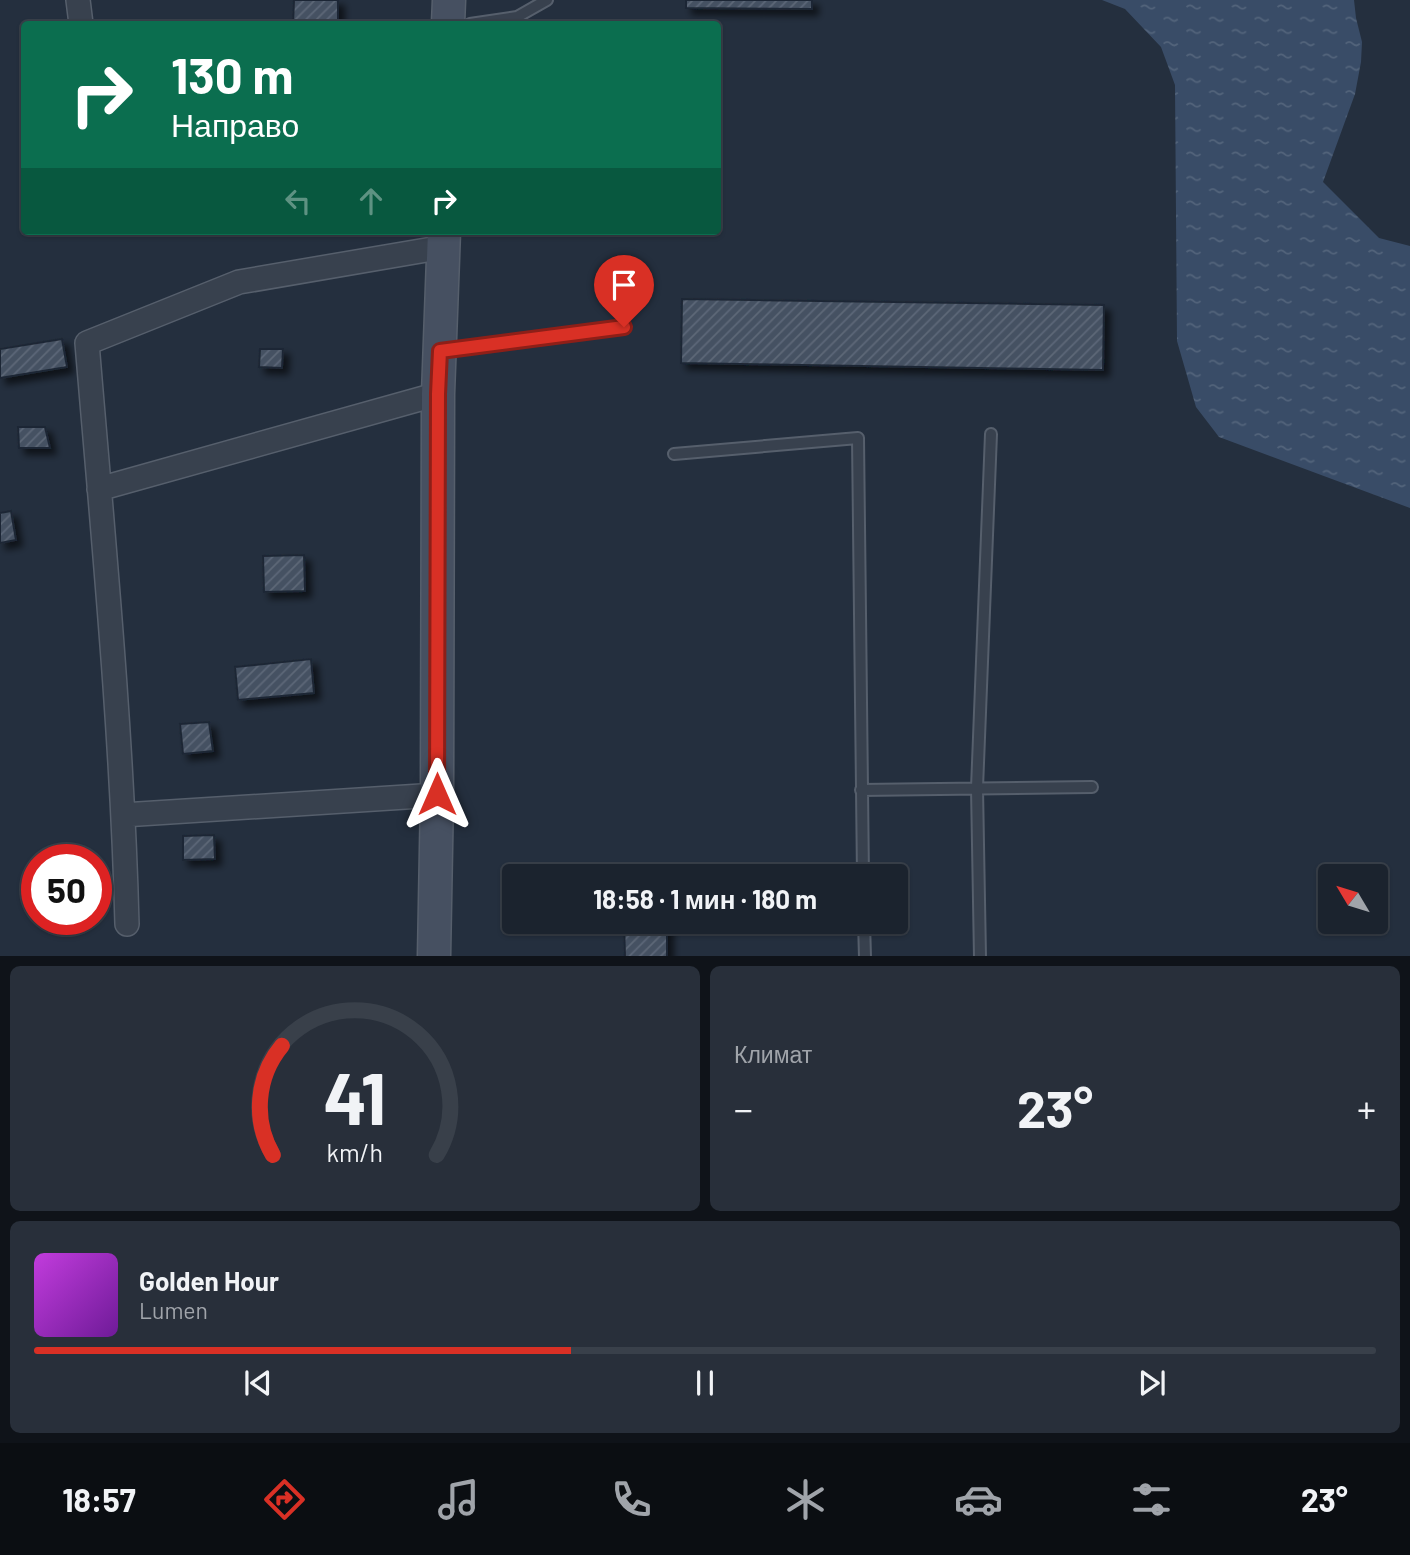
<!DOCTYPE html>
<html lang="ru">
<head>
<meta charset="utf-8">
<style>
  :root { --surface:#1b232e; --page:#282f3a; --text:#f1f3f6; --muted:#a0a4aa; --line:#39404a; --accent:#d93025 }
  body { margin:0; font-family:Barlow,sans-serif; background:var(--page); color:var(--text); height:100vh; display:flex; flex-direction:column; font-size:26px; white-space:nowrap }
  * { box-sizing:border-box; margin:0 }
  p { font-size:23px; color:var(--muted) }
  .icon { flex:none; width:38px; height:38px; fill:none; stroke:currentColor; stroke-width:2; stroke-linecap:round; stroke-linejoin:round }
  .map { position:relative; height:956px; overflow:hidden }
  .drawer { display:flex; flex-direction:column; gap:10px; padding:10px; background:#0f1319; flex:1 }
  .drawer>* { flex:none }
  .hud { position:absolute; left:21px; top:21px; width:700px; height:214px; border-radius:7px; box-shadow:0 2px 5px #0004,0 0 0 2px var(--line); background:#0b6e4f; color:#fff; overflow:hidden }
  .needle { width:46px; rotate:308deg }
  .tools { position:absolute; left:1318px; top:864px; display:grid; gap:14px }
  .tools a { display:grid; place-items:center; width:70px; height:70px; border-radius:7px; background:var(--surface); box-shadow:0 2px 5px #0004,0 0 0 2px var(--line); font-size:35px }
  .speed { position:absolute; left:21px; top:844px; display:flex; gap:14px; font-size:35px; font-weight:700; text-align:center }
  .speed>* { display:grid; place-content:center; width:91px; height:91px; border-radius:50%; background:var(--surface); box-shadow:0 2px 5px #0004,0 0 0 2px var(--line); line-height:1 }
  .speed .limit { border:10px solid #d22; background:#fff; color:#111 }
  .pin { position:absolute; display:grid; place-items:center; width:60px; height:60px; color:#fff; margin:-72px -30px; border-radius:50% 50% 50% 0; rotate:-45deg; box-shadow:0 0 7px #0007 }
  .pin .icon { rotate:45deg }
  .me { position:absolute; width:77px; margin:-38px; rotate:0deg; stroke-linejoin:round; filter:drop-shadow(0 0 5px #0008) }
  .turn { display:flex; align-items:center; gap:24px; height:147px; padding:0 35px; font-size:32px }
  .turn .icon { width:91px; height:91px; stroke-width:2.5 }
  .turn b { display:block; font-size:49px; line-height:60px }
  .lanes { display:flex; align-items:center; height:66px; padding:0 35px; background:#0003; justify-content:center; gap:35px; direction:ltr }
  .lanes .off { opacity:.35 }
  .big { font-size:52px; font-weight:700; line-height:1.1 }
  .drawer .card { flex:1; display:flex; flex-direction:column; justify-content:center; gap:10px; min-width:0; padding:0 24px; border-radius:10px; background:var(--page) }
  .drawer .dial { align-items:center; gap:0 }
  .dial svg { height:182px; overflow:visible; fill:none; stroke:var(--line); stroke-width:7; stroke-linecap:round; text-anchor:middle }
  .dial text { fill:var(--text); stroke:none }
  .song { display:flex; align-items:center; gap:21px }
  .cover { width:84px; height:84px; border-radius:10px; background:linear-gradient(135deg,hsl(290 70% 55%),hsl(280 70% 35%)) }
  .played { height:7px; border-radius:4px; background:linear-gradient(90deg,var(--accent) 40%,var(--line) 40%) }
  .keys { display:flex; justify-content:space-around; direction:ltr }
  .heat { display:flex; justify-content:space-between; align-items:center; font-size:38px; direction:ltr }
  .drawer .tiles { flex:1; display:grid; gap:10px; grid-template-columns:1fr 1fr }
  .card:last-child { grid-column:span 2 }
  .trip { position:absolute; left:502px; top:864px; width:406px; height:70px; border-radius:7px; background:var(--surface); box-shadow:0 2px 5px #0004,0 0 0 2px var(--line); font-weight:700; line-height:70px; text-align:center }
  .menu { display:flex; height:112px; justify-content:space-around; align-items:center; background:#0b0e12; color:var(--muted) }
  .menu .icon { width:49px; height:49px }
  .menu .selected { color:var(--accent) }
  .menu b { font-size:32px; color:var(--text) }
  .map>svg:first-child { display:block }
</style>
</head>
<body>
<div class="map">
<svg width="1410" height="957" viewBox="0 0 1410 957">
  <defs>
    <pattern id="water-ripples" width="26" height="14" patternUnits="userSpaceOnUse" patternTransform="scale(1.75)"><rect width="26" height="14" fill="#394c67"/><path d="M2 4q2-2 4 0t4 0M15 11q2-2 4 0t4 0" fill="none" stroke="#53647b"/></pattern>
    <pattern id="building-hatch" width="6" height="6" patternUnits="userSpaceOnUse" patternTransform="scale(1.75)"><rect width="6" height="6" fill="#455162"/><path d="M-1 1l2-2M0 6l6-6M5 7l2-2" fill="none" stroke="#5d6877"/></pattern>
    <filter id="shadow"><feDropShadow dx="6" dy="6" stdDeviation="3.5" flood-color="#0009"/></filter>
  </defs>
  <rect width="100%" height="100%" fill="#242f3e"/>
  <path fill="url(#water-ripples)" d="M1102 0H1354L1356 18 1362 42 1361 62 1355 94 1323 182 1379 238 1410 246V508L1219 437 1196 407 1177 341 1175 85 1161 47 1125 9Z"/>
  <path fill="url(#building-hatch)" stroke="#1f2835" stroke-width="2" filter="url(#shadow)" d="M294 0H338V24H293Z
    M686 0H812V9L686 8Z
    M682 299 1104 305 1103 370 681 363Z
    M62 339 67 367 0 378V349Z
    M260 349H283L282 368 259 367Z
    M18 427H45L50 448H19Z
    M11 511 16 540 0 543V513Z
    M304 555 305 591 264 592 263 556Z
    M311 659 314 693 238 700 235 667Z
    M209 722 213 751 183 754 180 724Z
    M214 835 215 859 183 860V836Z
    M665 864V877H623L622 865Z
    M624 922H667V957H625Z"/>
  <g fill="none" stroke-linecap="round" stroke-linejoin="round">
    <g stroke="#565f6c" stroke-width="14">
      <path id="service" d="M470 24 517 17 547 0
        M443 350 624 327
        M674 454 858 438 863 877
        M861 790 1092 787
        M864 922 865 957
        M980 957 977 788 991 434"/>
    </g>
    <g stroke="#565f6c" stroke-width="26">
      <path id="minor" d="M78 0 81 24
        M99 489 438 394
        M123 815 437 795
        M127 924C122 730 103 536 87 343L239 282 444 247"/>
    </g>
    <g stroke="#565f6c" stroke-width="35">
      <path id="secondary" d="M448 24 449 0
        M434 957 437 795 438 394 444 231"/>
    </g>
    <use href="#service" stroke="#38414e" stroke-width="10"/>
    <use href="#minor" stroke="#38414e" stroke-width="23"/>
    <use href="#secondary" stroke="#465061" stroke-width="32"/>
  </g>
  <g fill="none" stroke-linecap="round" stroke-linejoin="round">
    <g stroke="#8d1f18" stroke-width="18">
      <path id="route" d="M437 794 438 394 440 351 624 327"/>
    </g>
    <use href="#route" stroke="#d93025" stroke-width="12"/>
  </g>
</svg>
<div class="tools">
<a><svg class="needle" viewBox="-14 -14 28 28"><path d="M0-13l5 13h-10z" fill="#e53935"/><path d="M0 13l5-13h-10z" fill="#a0a4aa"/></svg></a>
</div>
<div class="speed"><div class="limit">50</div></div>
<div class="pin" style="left:624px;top:327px;background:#d93025"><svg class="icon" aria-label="arrive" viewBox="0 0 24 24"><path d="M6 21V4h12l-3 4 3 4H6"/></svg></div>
<svg class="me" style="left:437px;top:794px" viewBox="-20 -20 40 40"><path d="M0-17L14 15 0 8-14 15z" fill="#d93025" stroke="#fff" stroke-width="4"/></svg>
<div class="trip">18:58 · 1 мин · 180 m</div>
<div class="hud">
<div class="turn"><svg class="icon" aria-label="right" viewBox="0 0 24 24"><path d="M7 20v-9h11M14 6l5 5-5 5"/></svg><div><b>130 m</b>Направо</div></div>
<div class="lanes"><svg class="icon off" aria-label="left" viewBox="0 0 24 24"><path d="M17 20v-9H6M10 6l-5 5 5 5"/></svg><svg class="icon off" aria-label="ahead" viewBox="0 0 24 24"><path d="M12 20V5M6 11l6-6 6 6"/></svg><svg class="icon" aria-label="right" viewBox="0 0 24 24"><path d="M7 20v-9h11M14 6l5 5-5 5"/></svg></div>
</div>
</div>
<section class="drawer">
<div class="tiles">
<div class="card dial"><svg viewBox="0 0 100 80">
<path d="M14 69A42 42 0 1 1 86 69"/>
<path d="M14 69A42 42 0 0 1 18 21" stroke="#d93025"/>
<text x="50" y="56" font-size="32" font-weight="700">41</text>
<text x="50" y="72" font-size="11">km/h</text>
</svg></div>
<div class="card"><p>Климат</p>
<div class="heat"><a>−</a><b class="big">23°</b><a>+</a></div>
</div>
<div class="card">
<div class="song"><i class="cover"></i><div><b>Golden Hour</b><p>Lumen</p></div></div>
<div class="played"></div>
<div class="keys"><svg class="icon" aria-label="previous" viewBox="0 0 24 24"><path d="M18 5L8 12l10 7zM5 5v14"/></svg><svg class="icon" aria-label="pause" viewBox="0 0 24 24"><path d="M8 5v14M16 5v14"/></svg><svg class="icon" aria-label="next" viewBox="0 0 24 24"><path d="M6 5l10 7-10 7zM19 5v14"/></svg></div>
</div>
</div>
</section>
<nav class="menu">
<b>18:57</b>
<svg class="icon selected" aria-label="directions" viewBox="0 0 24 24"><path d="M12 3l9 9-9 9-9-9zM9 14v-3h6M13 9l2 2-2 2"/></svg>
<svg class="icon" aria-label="music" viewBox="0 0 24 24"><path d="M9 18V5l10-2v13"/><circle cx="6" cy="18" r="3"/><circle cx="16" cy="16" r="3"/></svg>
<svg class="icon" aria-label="phone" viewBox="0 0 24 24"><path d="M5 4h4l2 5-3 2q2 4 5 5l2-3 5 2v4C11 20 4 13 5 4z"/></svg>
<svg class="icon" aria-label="climate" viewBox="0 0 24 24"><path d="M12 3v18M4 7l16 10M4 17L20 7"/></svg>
<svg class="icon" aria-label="car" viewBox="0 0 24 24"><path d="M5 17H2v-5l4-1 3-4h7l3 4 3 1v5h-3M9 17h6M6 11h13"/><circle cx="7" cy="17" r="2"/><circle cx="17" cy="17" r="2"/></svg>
<svg class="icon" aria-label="filters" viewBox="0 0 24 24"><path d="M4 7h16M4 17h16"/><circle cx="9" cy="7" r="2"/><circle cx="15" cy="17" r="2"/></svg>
<b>23°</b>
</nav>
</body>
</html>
